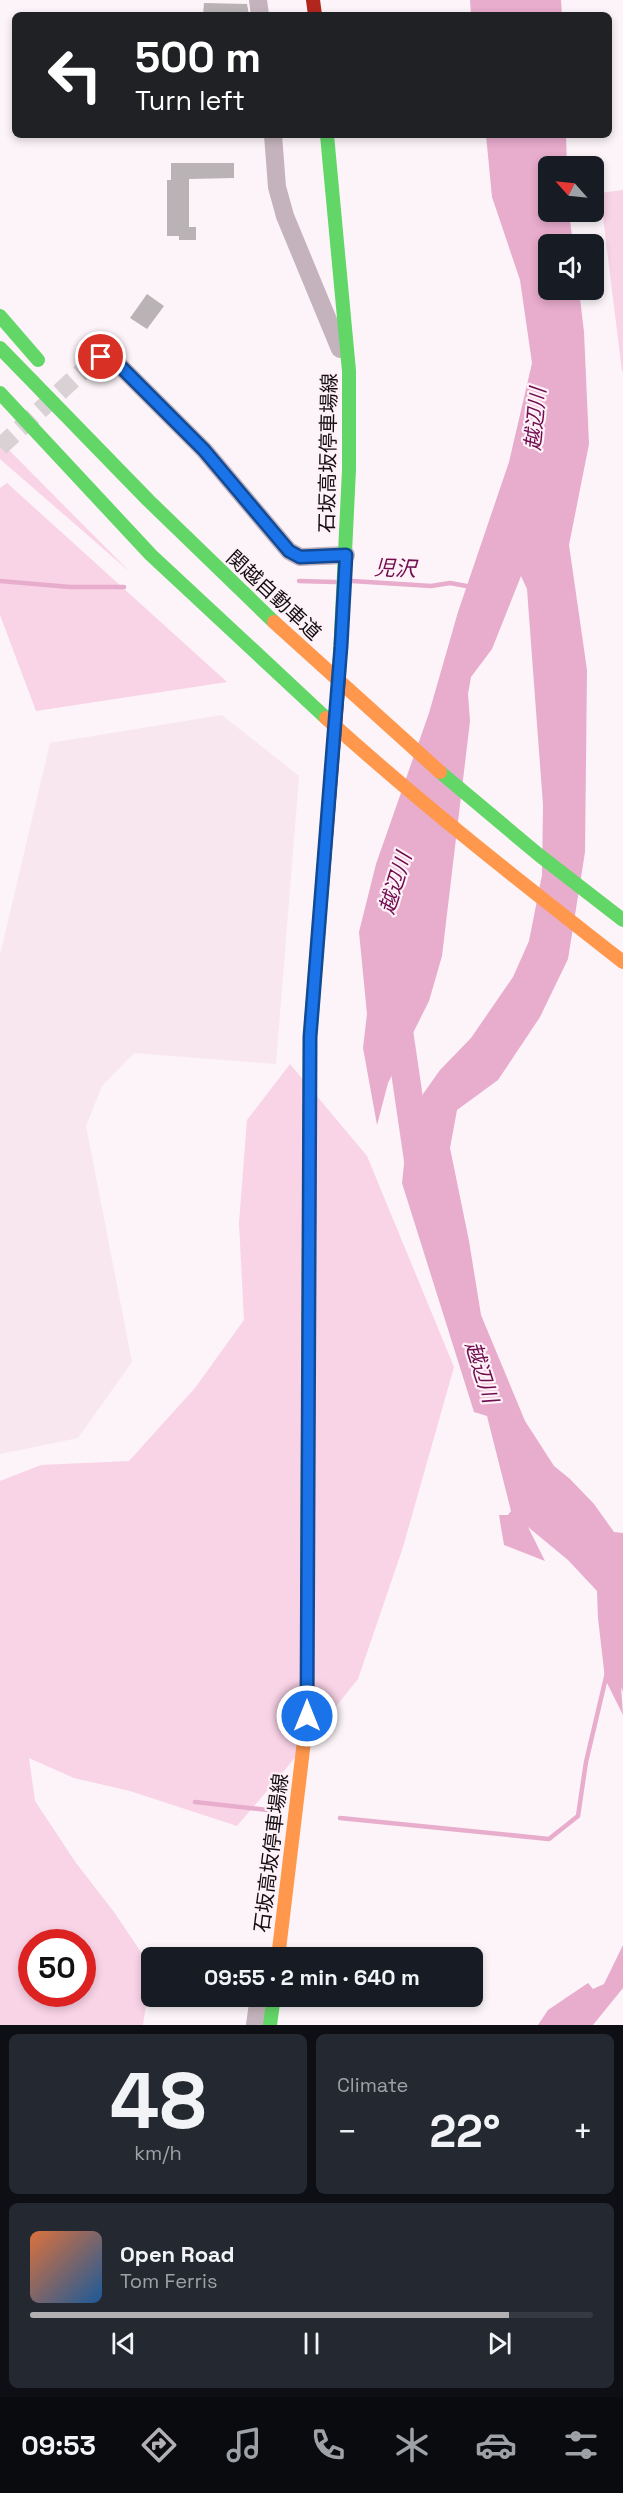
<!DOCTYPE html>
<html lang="en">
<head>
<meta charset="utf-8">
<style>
  :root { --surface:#171b24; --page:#242831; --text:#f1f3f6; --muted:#9ea1a6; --line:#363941; --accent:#b2b0b3 }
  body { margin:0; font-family:"Space Grotesk","Noto Sans JP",sans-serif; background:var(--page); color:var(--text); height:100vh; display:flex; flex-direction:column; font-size:22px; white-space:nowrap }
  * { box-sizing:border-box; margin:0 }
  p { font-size:20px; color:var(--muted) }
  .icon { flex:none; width:33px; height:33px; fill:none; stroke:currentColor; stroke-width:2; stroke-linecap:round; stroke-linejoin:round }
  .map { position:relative; height:2025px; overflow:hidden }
  .panel { display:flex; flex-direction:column; gap:9px; padding:9px; background:#0d0f14; flex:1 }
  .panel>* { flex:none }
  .top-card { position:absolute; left:12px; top:12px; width:600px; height:126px; border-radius:9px; box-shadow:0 3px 9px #0003; background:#202124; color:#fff; overflow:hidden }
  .needle { width:39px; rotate:297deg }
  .controls { position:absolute; left:538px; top:156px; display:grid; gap:12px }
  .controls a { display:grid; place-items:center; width:66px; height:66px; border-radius:9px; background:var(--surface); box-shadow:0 3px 9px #0003; font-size:30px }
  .speed { position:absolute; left:18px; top:1929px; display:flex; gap:12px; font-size:30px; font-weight:700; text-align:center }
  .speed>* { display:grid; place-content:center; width:78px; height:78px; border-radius:50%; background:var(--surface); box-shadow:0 3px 9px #0003; line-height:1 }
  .speed .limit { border:9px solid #d22; background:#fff; color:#111 }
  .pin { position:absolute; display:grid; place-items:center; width:51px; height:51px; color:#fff; margin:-26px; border:3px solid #fff; border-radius:50%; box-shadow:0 2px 6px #0007 }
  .me { position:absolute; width:66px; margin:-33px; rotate:0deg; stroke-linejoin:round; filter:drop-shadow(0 0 4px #0008) }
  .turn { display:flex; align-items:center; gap:21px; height:126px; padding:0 24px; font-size:27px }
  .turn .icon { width:78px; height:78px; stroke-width:2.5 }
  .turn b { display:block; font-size:42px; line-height:51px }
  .big { font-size:45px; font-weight:600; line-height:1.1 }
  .panel .tile { flex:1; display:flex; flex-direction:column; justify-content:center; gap:9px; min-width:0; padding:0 21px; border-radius:9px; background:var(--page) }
  .panel .dial { align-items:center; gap:0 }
  .dial b { font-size:78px; line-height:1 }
  .song { display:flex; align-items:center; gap:18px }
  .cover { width:72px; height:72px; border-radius:9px; background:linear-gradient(135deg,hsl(20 70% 55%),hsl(210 70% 35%)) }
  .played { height:6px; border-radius:3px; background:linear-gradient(90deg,var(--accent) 85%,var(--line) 85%) }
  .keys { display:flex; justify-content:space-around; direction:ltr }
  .heat { display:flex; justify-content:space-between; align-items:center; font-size:33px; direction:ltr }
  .panel .tiles { flex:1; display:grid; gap:9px; grid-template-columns:1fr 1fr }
  .tile:last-child { grid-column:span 2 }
  .trip { position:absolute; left:141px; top:1947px; width:342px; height:60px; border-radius:9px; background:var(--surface); box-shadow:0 3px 9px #0003; font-weight:600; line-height:60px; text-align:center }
  .dock { display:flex; height:96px; justify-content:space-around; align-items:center; background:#090b0e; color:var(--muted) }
  .dock .icon { width:42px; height:42px }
  .dock .current { color:var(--accent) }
  .dock b { font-size:27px; color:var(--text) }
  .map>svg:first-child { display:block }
</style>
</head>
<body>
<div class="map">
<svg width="623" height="2025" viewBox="0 0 623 2025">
  <rect width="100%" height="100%" fill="#fcf4f8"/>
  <path fill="#f8e7ef" d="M222 715 299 776 276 1064 134 1053 102 1086 86 1126 132 1362 78 1438 0 1454V955L50 743Z"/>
  <path fill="#f9d3e6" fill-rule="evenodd" d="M623 190V371H622L600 193Z
    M0 441 130 572 0 459Z
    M7 483 227 682 36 711 0 615V488Z
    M290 1064 367 1156 454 1367 403 1547 358 1679 284 1771 237 1826 130 1791 74 1778 29 1758 35 1801 76 1863 114 1912 151 1967V1975L143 2025H0V1481L41 1465 129 1461 195 1388 244 1320 239 1223 247 1120ZM32 1942H82V1994H32Z"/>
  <path fill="#e8accd" d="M470 0H561L562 15H471Z
    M486 135H566L567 166H549V212H569L573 244H549V290H579L584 332 589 444 569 545 587 670 585 852 568 959 540 1017 498 1080 457 1110 450 1148 469 1241 481 1315 525 1421 554 1466 570 1479 594 1504 614 1532 623 1533V1692L621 1687 623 1715 605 1679 598 1618 597 1591 568 1560 528 1527 545 1561 504 1545 499 1515H508L511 1511 487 1416 474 1412 402 1183 405 1155 423 1094 440 1070 471 1038 513 977 529 941 542 875 543 805 527 589 521 576 492 649 471 677 468 694 470 721 442 956 429 1001 388 1083 377 1125 363 1048 367 1014 359 932 376 864 429 713 458 612 509 462 532 363 520 280 492 197Z
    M623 1945V1988L593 2025H538L548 2010 588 1983 593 1989 604 1984Z"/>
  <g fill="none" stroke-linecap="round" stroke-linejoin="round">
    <path stroke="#e8accd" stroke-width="4.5" d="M0 581 70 587H124
      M299 581 335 582
      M352 581 431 586 450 583 472 587
      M195 1802 268 1810
      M340 1818 549 1839 578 1816 586 1762 607 1673"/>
    <path stroke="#e8accd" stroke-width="28" d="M397 1017 419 1167"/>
  </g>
  <path fill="#b9b3b5" d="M204 3 247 4 249 15H203Z
    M171 163H234V178L189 179V227H196V240H179V236H167V180H171Z
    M147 294 164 306 147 329 130 318Z"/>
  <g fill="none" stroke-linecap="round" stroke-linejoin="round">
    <path stroke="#d9d2d5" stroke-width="18" stroke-dasharray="18 9" stroke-linecap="butt" d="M0 447 90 364"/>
    <path stroke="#c4b3bc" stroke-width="18" d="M258 0 260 15
      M273 135 277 187 285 216 340 349
      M90 364 101 357 112 358 204 450 289 551 300 557 346 555
      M255 2025 259 1996"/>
    <path stroke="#63d668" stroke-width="14" d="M327 135 349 371V470L339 676
      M0 316 38 360
      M0 348 148 500 274 622
      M0 393 151 555 326 718
      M440 772 539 855 623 920
      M307 1622 310 1037 322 887
      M270 2025 274 1996"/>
    <path stroke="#ff974d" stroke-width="14" d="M274 622 440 772
      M326 718C421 804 522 883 623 962
      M278 1958 307 1716V1622"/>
    <path stroke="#b3261e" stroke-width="14" d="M313 0 315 15
      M322 887 339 676"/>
  </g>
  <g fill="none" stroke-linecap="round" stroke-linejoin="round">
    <g stroke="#114b97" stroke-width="15">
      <path id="route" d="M101 357 112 358 204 450 289 551 300 557 346 555 341 646 310 1037 307 1716"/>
    </g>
    <use href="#route" stroke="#1a73e8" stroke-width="10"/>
  </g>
  <g text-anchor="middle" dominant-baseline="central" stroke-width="4.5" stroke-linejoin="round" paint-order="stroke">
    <g font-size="20" fill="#140e11" stroke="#fff1f8">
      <text transform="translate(328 453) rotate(-89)">石坂高坂停車場線</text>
      <text transform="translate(274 595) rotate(43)">関越自動車道</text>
      <text transform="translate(271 1853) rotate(-83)">石坂高坂停車場線</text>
    </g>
    <g font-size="21" font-style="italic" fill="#700d4e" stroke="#fff1f8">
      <text transform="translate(535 419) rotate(-85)">越辺川</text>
      <text transform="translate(395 568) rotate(2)">児沢</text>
      <text transform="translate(395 883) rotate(-73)">越辺川</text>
      <text transform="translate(482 1372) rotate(72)">越辺川</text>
    </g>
  </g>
</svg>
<div class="controls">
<a><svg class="needle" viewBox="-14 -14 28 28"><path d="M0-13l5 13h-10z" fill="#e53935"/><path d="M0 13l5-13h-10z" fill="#9ea1a6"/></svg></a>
<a><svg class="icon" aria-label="sound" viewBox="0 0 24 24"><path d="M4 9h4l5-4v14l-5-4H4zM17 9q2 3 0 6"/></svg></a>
</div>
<div class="speed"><div class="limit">50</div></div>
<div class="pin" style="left:101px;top:357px;background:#d93025"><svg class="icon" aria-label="arrive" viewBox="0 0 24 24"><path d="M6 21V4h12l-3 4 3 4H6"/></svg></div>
<svg class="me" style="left:307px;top:1716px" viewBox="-20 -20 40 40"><circle r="17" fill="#1a73e8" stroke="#fff" stroke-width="3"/><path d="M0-11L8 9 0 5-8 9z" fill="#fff"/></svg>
<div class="trip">09:55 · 2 min · 640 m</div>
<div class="top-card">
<div class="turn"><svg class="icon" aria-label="left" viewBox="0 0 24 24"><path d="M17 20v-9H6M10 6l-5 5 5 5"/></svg><div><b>500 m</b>Turn left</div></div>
</div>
</div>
<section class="panel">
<div class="tiles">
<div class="tile dial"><b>48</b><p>km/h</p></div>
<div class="tile"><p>Climate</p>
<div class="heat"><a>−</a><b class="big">22°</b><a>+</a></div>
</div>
<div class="tile">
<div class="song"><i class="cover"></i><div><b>Open Road</b><p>Tom Ferris</p></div></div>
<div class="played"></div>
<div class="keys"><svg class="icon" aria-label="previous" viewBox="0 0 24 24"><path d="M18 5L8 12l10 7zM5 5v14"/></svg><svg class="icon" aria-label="pause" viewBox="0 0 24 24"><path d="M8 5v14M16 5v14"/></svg><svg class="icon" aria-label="next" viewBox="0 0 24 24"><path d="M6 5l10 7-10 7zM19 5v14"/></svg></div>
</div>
</div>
</section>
<nav class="dock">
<b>09:53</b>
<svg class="icon current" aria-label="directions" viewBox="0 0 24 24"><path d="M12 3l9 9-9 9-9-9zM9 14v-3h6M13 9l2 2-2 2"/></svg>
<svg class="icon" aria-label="music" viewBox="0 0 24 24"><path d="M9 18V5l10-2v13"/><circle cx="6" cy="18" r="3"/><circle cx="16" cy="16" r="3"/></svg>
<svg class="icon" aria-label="phone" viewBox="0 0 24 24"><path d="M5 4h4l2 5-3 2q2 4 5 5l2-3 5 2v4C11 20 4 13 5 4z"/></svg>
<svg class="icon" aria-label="climate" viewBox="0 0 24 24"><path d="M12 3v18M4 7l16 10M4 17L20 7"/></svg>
<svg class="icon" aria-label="car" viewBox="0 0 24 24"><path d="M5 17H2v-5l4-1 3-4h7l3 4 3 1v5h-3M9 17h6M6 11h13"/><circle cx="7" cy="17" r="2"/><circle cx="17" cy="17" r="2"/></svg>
<svg class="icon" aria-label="filters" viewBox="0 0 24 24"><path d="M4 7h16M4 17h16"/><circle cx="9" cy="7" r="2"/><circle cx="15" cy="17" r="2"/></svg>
</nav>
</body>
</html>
